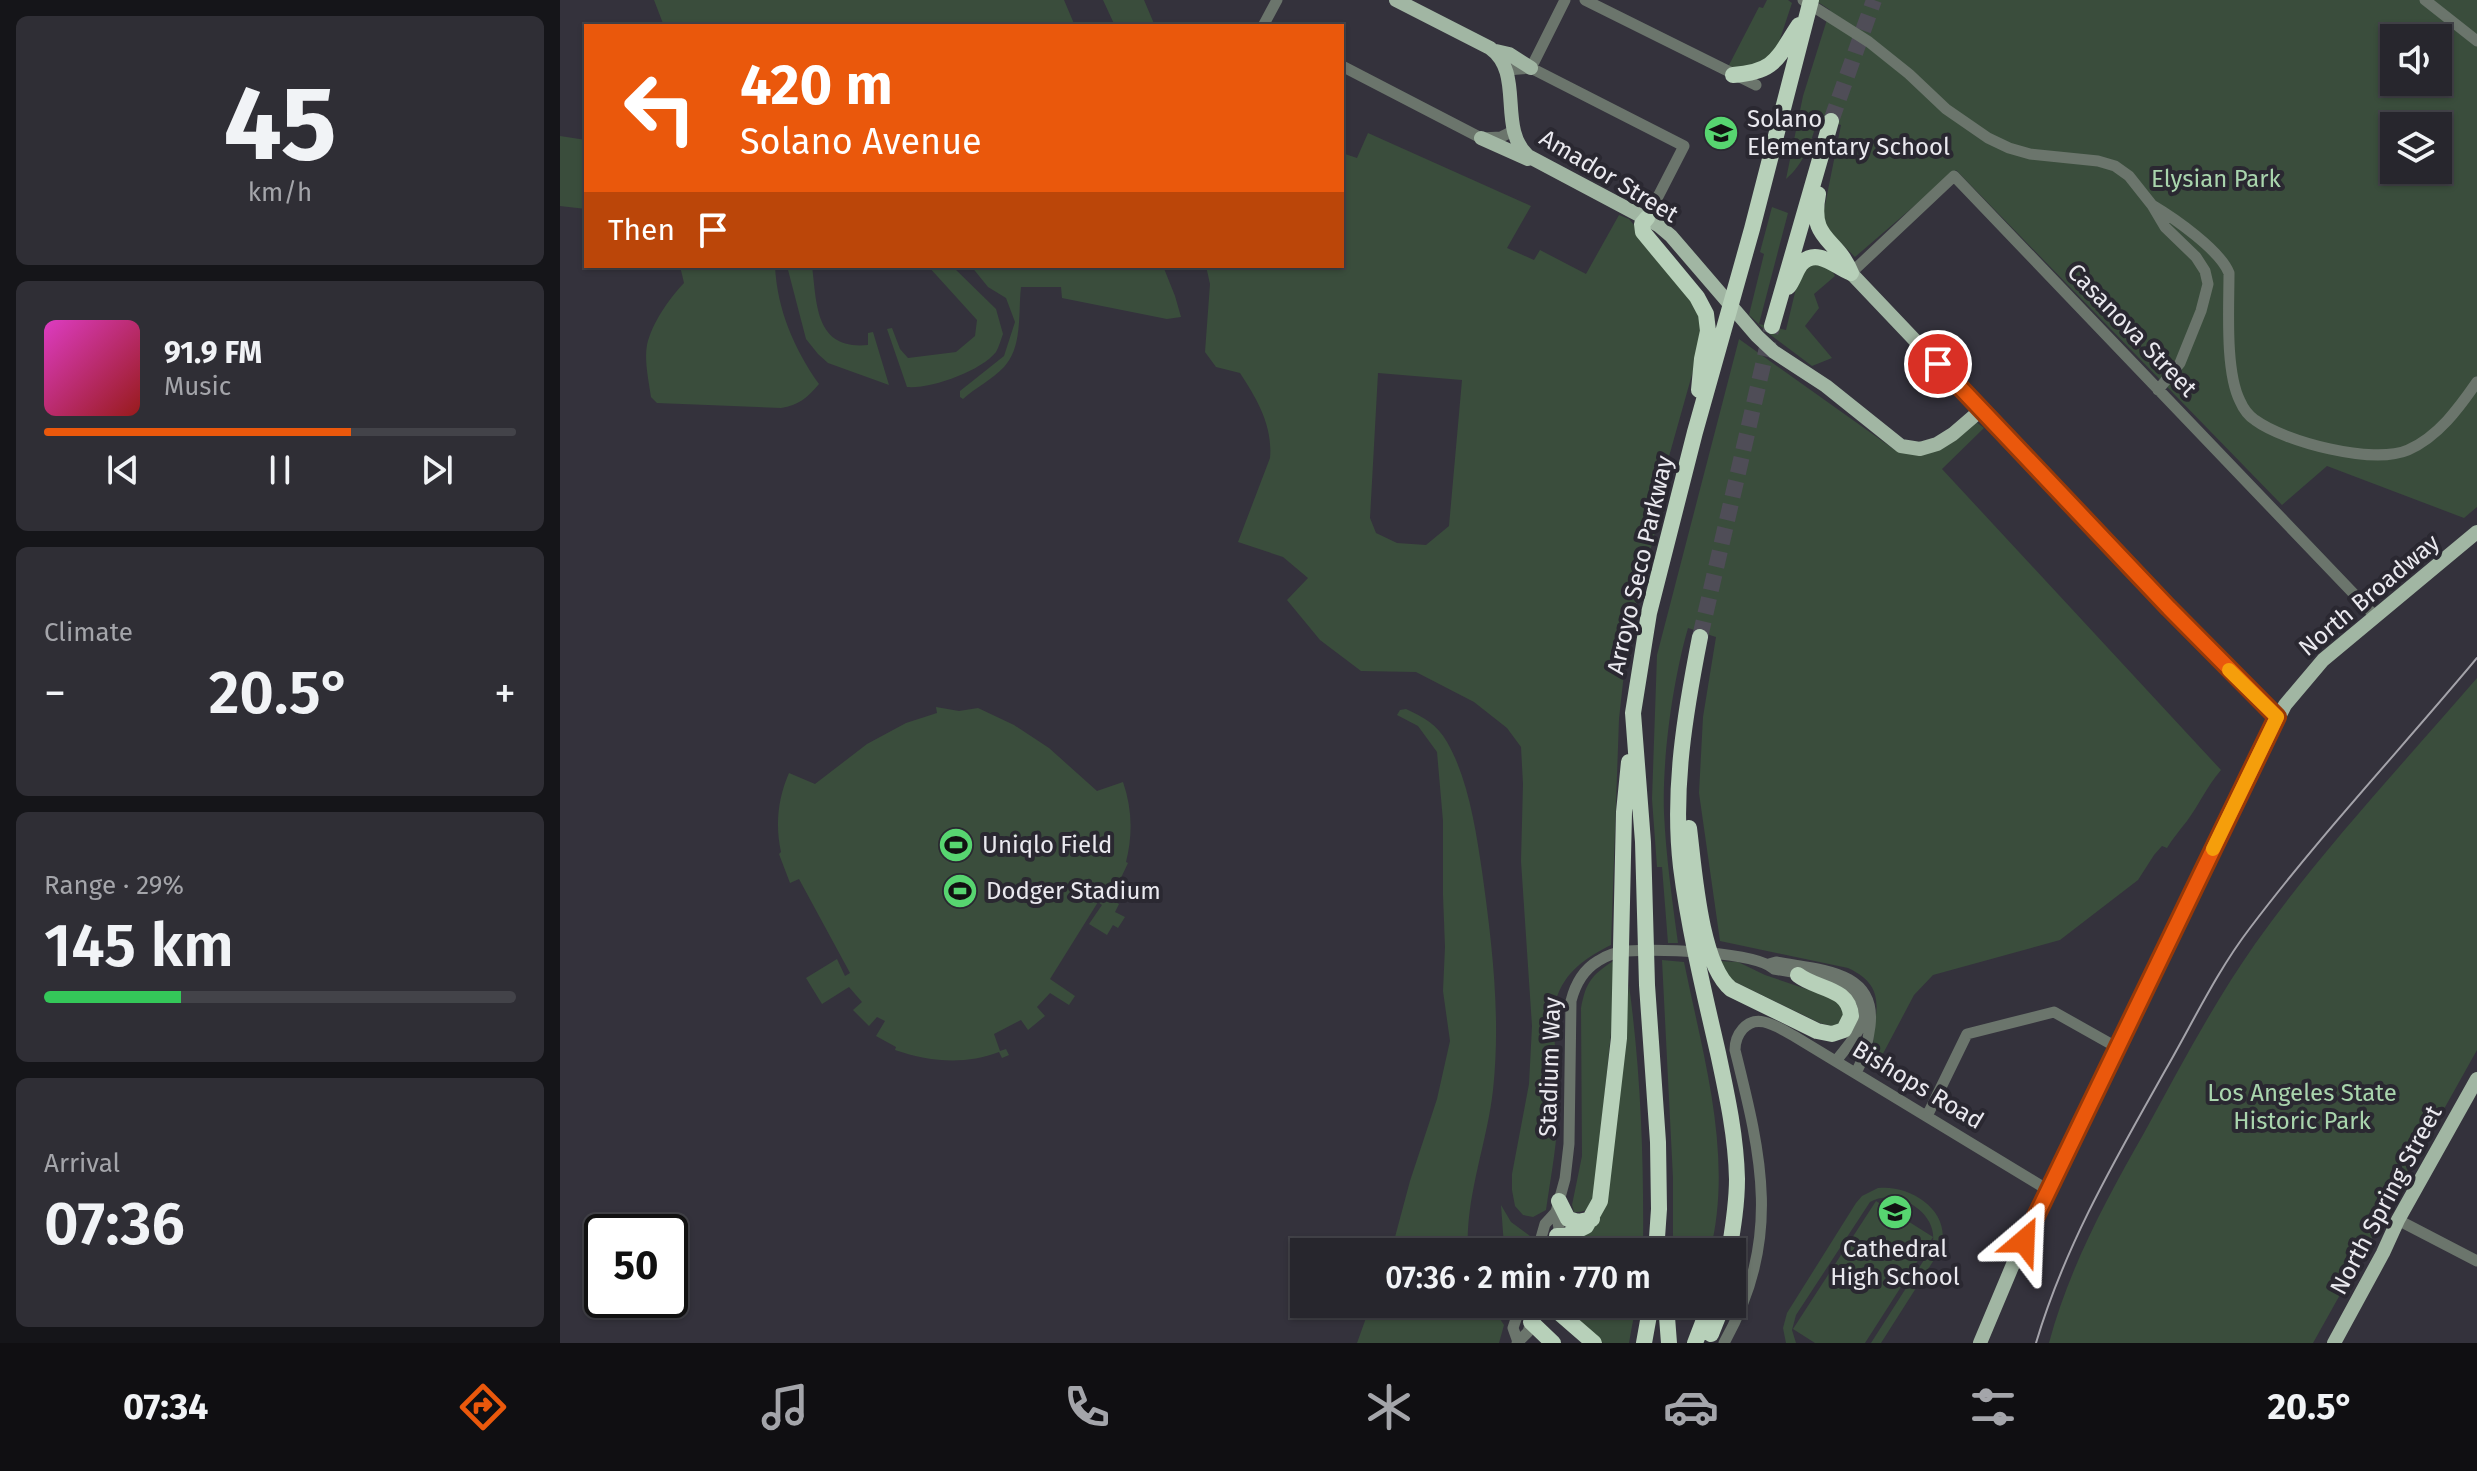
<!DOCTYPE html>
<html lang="en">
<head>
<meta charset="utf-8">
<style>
  :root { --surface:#27262d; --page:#2f2e35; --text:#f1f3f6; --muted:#a4a5aa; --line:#434349; --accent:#ea580c }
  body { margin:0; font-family:"Fira Sans",sans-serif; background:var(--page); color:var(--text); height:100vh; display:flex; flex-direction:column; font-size:30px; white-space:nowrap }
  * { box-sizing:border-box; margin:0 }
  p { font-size:26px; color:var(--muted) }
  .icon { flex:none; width:44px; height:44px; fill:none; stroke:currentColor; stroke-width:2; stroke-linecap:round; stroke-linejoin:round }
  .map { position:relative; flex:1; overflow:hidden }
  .panel { display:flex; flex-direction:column; gap:16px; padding:16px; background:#151519; width:560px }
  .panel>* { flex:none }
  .hud { position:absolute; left:24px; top:24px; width:760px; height:244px; border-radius:0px; box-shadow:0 2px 6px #0004,0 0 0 2px var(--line); background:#ea580c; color:#fff; overflow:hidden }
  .buttons { position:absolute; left:1820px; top:24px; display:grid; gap:16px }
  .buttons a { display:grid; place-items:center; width:72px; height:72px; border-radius:0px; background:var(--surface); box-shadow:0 2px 6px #0004,0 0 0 2px var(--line); font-size:40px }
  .speed { position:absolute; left:24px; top:1214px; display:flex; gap:16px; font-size:40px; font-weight:700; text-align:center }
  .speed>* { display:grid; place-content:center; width:104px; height:104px; border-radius:50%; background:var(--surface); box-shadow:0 2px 6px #0004,0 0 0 2px var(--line); line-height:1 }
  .speed .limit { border:4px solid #111; border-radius:12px; background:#fff; color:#111 }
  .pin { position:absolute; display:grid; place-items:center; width:68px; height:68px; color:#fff; margin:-34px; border:4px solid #fff; border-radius:50%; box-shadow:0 2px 8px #0007 }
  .me { position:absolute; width:88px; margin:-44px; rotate:26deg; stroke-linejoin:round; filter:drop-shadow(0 0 6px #0008) }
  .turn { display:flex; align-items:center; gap:28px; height:168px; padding:0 24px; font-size:36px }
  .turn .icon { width:104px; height:104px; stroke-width:2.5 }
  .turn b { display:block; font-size:56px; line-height:68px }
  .then { display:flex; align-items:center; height:76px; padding:0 24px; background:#0003; gap:16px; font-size:30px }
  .big { font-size:60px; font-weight:600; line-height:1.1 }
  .panel .widget { flex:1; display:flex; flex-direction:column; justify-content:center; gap:12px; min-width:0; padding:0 28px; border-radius:12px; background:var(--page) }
  .panel .dial { align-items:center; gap:0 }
  .dial b { font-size:104px; line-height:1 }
  .song { display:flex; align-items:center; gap:24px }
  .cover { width:96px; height:96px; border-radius:12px; background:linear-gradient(135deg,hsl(310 70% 55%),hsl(0 70% 35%)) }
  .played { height:8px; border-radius:4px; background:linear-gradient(90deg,var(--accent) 65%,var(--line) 65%) }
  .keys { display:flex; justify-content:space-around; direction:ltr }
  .heat { display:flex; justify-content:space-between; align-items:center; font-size:44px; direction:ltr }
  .charge { height:12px; border-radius:6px; background:linear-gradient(90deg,#34c759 29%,var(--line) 0) }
  .trip { position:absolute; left:730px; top:1238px; width:456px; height:80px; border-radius:0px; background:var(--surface); box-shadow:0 2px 6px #0004,0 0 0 2px var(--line); font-weight:600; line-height:80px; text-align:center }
  .dock { display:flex; height:128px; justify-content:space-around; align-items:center; background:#100f12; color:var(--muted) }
  .dock .icon { width:56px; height:56px }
  .dock .current { color:var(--accent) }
  .dock b { font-size:36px; color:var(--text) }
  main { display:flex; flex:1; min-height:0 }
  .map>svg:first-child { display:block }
</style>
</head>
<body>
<main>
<section class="panel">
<div class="widget dial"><b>45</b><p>km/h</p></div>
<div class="widget">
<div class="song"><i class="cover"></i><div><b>91.9 FM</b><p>Music</p></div></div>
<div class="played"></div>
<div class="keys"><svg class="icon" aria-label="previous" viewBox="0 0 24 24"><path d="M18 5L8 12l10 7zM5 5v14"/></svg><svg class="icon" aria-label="pause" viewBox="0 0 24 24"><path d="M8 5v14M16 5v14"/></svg><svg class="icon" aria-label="next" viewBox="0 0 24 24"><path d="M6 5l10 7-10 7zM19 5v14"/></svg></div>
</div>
<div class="widget"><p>Climate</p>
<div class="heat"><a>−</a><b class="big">20.5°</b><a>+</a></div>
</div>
<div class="widget"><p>Range · 29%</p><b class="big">145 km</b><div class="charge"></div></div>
<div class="widget"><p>Arrival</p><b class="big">07:36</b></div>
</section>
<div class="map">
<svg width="1917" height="1343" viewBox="0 0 1917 1343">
  <rect width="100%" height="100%" fill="#34323c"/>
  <path fill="#3a4d3c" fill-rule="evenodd" d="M94 0H504L515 26H104Z
    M543 0H584L595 26H555Z
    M1207 0H1228L1232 3 1216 51 1189 69 1168 67 1199 7 1203 8Z
    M1255 0H1917V507L1904 518 1767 466 1722 505 1396 170 1295 257 1265 227 1263 215 1281 125 1258 117C1252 141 1244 164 1226 179L1243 96 1270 10ZM1834 38H1878V82H1834ZM1834 126H1878V170H1834Z
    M808 133 971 206 947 248 974 260 980 250 1026 274 1059 215 1069 219 1134 297 1143 318 1142 339 1108 460V481L1077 603 1065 664 1059 719 1051 945C1029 956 1008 969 998 994 990 1013 998 1081 998 1105 998 1140 991 1175 986 1210L973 1217 963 1215 955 1206 952 1190V1174L969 1084 972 1026 961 861 963 784 961 747 947 728 914 702 856 672 801 671 760 640 727 600 748 578 723 557 678 542 710 458C713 426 697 399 680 373L656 367 645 352 650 284 646 266H782V153L797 158ZM818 373 902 380 889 526 866 545 837 543 816 533 810 518Z
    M0 136 26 140V209L0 206Z
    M1212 207 1228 213 1199 324 1226 330 1238 280 1253 262 1272 271 1275 276 1254 294 1259 308 1245 326 1272 358 1252 366 1208 333 1189 315 1204 254 1200 252Z
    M120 266H215C217 309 234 349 259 384 247 398 239 405 221 408L97 403 91 397C89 382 84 361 87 345 92 323 109 299 124 283Z
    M227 266H252C257 305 255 350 308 345V333L313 332 329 385 268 363 258 354 246 339Z
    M368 266H392L436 309 443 334C441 339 439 347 436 352 421 371 371 389 347 387L327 329 332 328 340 349 348 358 396 352 415 336 417 320Z
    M411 266H603L615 296 621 317 607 319 502 298 501 287H461C458 313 463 346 444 367 433 379 415 388 403 399L400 397V391L444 356 455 322 446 298 428 287Z
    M1179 339 1335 450 1368 451 1415 421 1424 428 1382 469 1661 770C1647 786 1639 805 1627 821 1620 830 1613 838 1607 848L1602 846 1594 855 1578 880 1500 940 1373 975 1354 995 1317 1065C1302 1028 1340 992 1288 968L1160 941 1139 793 1143 717 1156 637 1128 628C1113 680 1102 758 1104 813 1106 856 1112 899 1118 943H1108L1102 867H1097L1092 799 1097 655Z
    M1917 678V1050L1753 1343H1489C1509 1268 1546 1200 1584 1133 1619 1069 1653 1004 1695 944 1760 852 1843 764 1917 678Z
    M376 707 399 711 418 708 454 725 489 748 537 791 563 782C572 808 573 834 566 862L568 863 551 899 559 904 555 912 565 917 558 928 553 925 547 935 529 924 542 905 538 902 490 979 515 996 509 1005 490 993 477 1007 485 1016 468 1030 461 1020 434 1034 440 1051 446 1049 449 1055 442 1058 439 1052C405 1065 370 1062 335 1050L336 1047 316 1036 325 1021 317 1017 309 1026 293 1010 302 1002 289 987 262 1004 246 978 277 959 285 976 290 973 239 879 230 883 219 854 221 852C215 825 218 798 229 773L255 784 307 744 346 723 377 713Z
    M846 709C863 717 877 724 887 742 908 778 916 830 922 871 932 943 941 1017 933 1090 927 1144 905 1197 908 1252H831L850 1181 877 1099 890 1041 883 991 885 947 883 895V821L877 752 858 726 837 715 840 710Z
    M1102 960 1124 962C1143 1056 1174 1156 1150 1252H1113V1178Z
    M1053 961 1056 985 1034 1195C1030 1207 1028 1213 1014 1212L1012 1205 1022 1156 1021 1008C1026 982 1031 976 1053 961Z
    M1158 961 1178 962 1205 975 1282 1001 1287 1012 1281 1023 1272 1026 1260 1023 1169 979Z
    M1069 985C1081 1074 1084 1162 1083 1252H997L1000 1243 1048 1193Z
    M1318 1188C1352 1184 1396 1214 1379 1252L1321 1343H1311L1371 1249C1384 1216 1338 1186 1310 1202L1236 1315 1232 1330 1236 1343H1226L1223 1328 1227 1313 1296 1203 1302 1196Z
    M1316 1201 1373 1237 1305 1343H1255L1233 1329Z
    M941 1205 951 1222 974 1239 970 1252H948L944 1246Z
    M811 1304H930L944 1325 939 1343H797Z
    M997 1304H1076L1069 1343H1043Z"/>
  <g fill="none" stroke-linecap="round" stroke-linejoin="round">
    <path stroke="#4f4d57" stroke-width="16" stroke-dasharray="16 8" stroke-linecap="butt" d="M1271 121 1314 0
      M1140 637 1212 326"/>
    <path stroke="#6b756c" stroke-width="11" d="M1025 0 1196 85
      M1243 0 1309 42 1349 74 1386 109 1428 138 1449 148 1470 154 1538 161 1555 166 1569 176 1592 205 1605 227 1636 257 1645 271 1648 284 1641 311 1620 363 1598 390
      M1865 0 1917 41
      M703 26 717 0
      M782 66 921 138 941 137 953 131
      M971 68 1005 0
      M947 70 971 68 1124 146 1087 218
      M1592 205C1614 218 1660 250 1669 273 1669 308 1665 371 1680 401 1683 408 1689 416 1695 420 1725 442 1813 465 1848 450 1878 437 1899 408 1917 382
      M1291 273 1394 176 1815 616
      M1209 964 1216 962C1257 970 1317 969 1310 1026 1308 1043 1304 1058 1296 1073
      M1367 1116 1407 1034 1494 1012 1558 1048
      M1838 1220 1917 1261
      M977 1252 985 1224 996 1212
      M992 1252 999 1228 996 1212 1005 1179 1009 1144 1011 1001C1015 985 1023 970 1038 961 1047 955 1057 952 1067 951 1096 949 1195 951 1214 969 1242 975 1319 979 1301 1025 1296 1038 1284 1050 1276 1061
      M958 1342 953 1328 961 1304
      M957 1343 968 1332 976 1304
      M1164 1343C1222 1239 1202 1158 1175 1050 1175 1035 1186 1018 1204 1022 1214 1024 1225 1031 1234 1036L1488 1190"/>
    <path stroke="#a1b6a3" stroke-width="14" d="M836 0 930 48C965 73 937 128 968 156L1098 225 1111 236 1197 336 1214 352 1266 386 1341 446 1360 449 1377 444 1393 434 1422 409
      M936 51 949 54 971 68
      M921 138 968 159
      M1291 273 1651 652 1717 717
      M1420 1343 1454 1262 1488 1190 1678 797 1725 705 1763 660 1917 532
      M1774 1343 1823 1253 1838 1220 1917 1079"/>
    <path stroke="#b7d0b9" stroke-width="16" d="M1173 75C1216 72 1217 58 1239 25
      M1258 194C1249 242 1276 236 1291 273
      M1087 218 1082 224 1083 232 1137 297 1146 314 1148 331 1142 359 1139 390
      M1228 287C1233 281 1236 270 1241 264 1256 247 1275 266 1289 272
      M1212 326 1271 121
      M1140 637C1125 713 1112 790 1121 867 1129 930 1144 992 1158 1053 1167 1095 1176 1136 1177 1179 1177 1204 1173 1228 1169 1252
      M1129 828C1134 867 1140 964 1171 989L1257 1031 1272 1034 1284 1030 1291 1016C1289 987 1257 990 1238 975
      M999 1201 1008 1219 1018 1222 1032 1219
      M997 1236H1006L1026 1226 1040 1201 1059 1038 1064 812 1069 762
      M1096 1252 1099 1209 1098 1142 1087 985 1083 842 1073 713 1089 613 1135 432 1192 229 1251 0
      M989 1304 1034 1343
      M1106 1304 1109 1343
      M971 1322 993 1343
      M1151 1334 1163 1304
      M1084 1343 1091 1304
      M1135 1343 1150 1304"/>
    <path stroke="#a4a3aa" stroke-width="2" d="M1476 1343C1505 1245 1556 1158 1606 1069 1633 1022 1657 971 1690 928 1761 834 1842 748 1917 658"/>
  </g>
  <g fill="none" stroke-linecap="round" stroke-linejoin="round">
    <g stroke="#983908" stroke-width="20">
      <path id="route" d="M1378 364 1609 608 1717 717 1464 1241"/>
    </g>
    <use href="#route" stroke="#ea580c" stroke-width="14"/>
    <path stroke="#f59e0b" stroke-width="14" d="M1653 849 1717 717 1669 670"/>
  </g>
  <defs>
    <g id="school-disc" transform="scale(1.8)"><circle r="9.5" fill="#57d570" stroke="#2a2831"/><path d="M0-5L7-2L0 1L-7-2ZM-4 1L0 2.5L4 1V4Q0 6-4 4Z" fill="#111"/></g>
    <g id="stadium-disc" transform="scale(1.8)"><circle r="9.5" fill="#57d570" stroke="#2a2831"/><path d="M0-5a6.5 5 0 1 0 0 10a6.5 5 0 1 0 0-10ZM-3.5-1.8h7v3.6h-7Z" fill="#111"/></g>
  </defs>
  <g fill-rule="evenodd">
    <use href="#school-disc" x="1161" y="133"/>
    <use href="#stadium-disc" x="396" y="845"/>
    <use href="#stadium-disc" x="400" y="891"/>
    <use href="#school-disc" x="1335" y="1212"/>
  </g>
  <g text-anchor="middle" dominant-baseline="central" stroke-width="8" stroke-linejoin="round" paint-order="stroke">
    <g font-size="24" fill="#eae9ef" stroke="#2a2831" text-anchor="start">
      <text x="1187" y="119">Solano<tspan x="1187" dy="28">Elementary School</tspan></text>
      <text x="422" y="845">Uniqlo Field</text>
      <text x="426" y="891">Dodger Stadium</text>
      <text x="1335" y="1249" text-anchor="middle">Cathedral<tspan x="1335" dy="28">High School</tspan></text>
    </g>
    <g font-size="24" fill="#eae9ef" stroke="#2a2831">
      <text transform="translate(1049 176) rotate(31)">Amador Street</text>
      <text transform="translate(1572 330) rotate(46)">Casanova Street</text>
      <text transform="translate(1080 565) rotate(-77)">Arroyo Seco Parkway</text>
      <text transform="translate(1809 595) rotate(-40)">North Broadway</text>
      <text transform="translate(990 1067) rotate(-88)">Stadium Way</text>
      <text transform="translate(1358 1085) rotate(31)">Bishops Road</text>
      <text transform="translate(1826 1200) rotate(-62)">North Spring Street</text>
    </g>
    <g font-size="24" fill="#a9d5ad" stroke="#2a2831">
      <text x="1656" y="179">Elysian Park</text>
      <text x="1742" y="1093">Los Angeles State<tspan x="1742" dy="28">Historic Park</tspan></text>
    </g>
  </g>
</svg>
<div class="buttons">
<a><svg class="icon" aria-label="sound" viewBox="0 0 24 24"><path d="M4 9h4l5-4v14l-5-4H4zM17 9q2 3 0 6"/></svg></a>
<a><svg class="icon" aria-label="layers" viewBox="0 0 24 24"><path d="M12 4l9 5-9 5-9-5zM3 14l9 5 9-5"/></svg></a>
</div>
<div class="speed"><div class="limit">50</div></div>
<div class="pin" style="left:1378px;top:364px;background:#d93025"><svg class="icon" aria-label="arrive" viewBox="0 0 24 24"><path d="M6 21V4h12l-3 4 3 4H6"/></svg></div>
<svg class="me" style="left:1464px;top:1241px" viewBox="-20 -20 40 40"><path d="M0-17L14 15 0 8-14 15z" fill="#ea580c" stroke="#fff" stroke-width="4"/></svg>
<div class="trip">07:36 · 2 min · 770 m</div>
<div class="hud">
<div class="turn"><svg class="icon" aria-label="left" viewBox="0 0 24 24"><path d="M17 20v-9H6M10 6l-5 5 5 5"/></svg><div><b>420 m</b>Solano Avenue</div></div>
<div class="then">Then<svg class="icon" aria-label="arrive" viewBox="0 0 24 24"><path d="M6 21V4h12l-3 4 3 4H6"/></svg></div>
</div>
</div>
</main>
<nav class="dock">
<b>07:34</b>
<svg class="icon current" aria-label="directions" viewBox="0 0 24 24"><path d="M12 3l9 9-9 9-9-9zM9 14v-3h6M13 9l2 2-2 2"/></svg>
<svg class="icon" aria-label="music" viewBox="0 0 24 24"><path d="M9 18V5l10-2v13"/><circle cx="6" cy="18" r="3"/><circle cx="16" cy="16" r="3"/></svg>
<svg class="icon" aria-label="phone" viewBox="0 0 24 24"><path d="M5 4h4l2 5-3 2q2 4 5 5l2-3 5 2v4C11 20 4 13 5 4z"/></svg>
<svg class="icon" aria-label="climate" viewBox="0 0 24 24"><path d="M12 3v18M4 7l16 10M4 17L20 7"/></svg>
<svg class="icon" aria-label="car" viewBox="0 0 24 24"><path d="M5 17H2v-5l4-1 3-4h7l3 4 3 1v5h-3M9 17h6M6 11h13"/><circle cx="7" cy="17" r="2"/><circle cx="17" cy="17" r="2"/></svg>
<svg class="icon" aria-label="filters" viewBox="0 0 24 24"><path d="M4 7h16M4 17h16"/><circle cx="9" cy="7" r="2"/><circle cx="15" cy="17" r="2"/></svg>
<b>20.5°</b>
</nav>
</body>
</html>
